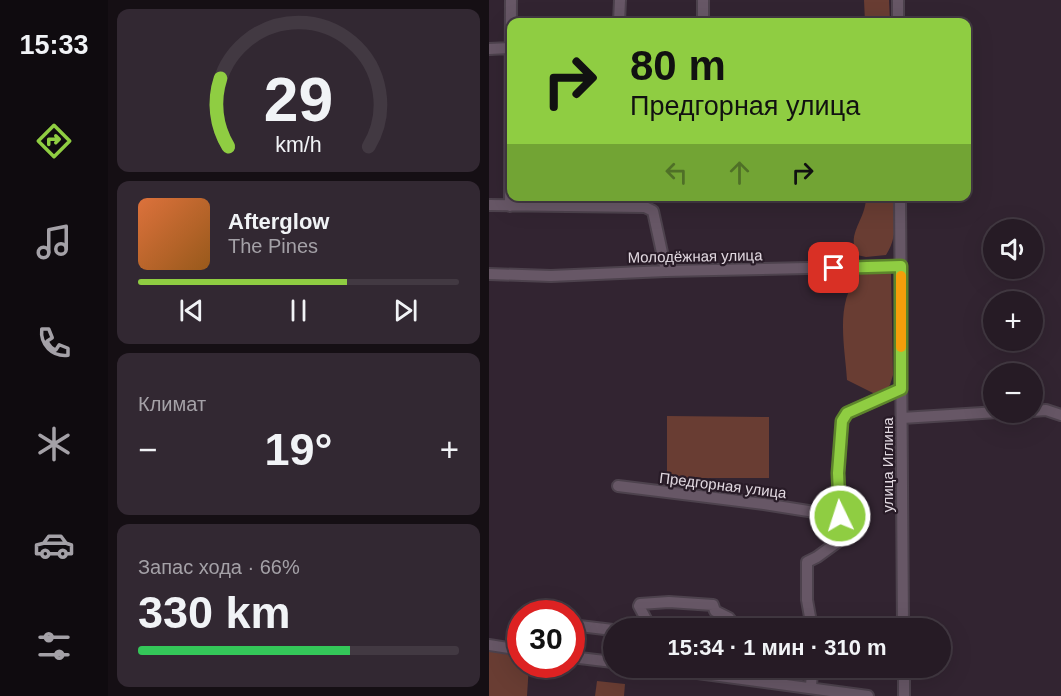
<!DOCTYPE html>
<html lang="ru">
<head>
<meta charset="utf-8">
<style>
  :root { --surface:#261b25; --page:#322832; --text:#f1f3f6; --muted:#a4a1a7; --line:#423942; --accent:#8fcd42 }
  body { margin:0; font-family:Arial,sans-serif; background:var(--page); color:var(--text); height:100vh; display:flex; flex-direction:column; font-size:22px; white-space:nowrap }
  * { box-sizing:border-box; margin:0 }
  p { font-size:20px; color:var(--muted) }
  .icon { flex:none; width:33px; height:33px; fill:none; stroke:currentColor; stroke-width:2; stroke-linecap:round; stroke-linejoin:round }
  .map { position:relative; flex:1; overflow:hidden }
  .side { display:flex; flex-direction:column; gap:9px; padding:9px; background:#150f14; width:381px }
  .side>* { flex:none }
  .guide { position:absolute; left:18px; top:18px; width:464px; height:183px; border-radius:12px; box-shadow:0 6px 24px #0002,0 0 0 2px var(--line); background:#8fcd42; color:#111; overflow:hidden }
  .controls { position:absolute; left:494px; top:219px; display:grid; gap:12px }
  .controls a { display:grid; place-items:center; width:60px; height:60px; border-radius:50%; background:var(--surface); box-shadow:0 6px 24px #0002,0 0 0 2px var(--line); font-size:30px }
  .speed { position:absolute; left:18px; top:600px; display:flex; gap:12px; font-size:30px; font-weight:700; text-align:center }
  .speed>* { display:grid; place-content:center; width:78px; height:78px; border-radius:50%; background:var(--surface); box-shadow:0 6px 24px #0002,0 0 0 2px var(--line); line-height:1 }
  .speed .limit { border:9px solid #d22; background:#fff; color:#111 }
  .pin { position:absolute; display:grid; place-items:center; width:51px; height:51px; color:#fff; margin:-26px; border-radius:12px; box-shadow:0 3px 9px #0006 }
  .me { position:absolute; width:66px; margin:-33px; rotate:356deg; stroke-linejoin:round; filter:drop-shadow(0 0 4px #0008) }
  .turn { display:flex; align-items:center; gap:21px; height:126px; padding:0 24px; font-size:27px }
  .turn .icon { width:78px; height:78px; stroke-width:2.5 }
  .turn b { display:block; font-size:42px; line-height:51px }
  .lanes { display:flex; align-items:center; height:57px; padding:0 24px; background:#0003; justify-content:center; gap:30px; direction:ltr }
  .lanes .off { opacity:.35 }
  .big { font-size:45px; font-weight:700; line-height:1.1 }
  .side .tile { flex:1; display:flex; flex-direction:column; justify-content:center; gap:9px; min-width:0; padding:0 21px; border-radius:12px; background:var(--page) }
  .side .dial { align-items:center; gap:0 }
  .dial svg { height:156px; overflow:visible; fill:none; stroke:var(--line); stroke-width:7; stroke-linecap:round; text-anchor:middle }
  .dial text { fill:var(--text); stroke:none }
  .song { display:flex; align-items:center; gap:18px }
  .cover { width:72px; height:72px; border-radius:9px; background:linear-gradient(135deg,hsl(20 70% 55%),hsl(30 70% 35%)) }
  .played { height:6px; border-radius:3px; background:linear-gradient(90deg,var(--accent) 65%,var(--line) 65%) }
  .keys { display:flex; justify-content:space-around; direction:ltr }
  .heat { display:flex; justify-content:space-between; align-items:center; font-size:33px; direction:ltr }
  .charge { height:9px; border-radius:4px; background:linear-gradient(90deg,#34c759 66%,var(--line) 0) }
  .trip { position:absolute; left:114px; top:618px; width:348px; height:60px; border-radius:30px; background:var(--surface); box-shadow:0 6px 24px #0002,0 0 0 2px var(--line); font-weight:700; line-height:60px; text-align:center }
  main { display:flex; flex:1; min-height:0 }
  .dock { display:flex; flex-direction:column; width:108px; justify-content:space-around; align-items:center; background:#0f0b0f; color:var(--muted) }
  .dock .icon { width:42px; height:42px }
  .dock .selected { color:var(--accent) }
  .dock b { font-size:27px; color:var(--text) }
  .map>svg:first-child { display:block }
</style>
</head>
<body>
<main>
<nav class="dock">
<b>15:33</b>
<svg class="icon selected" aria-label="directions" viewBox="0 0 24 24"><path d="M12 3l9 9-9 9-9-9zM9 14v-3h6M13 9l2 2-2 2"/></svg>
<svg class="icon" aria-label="music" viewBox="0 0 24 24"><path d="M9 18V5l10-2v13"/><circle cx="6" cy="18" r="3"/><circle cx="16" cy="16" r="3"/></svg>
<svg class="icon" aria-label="phone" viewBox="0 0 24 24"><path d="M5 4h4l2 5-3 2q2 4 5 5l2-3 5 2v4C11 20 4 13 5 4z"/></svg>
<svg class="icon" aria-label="climate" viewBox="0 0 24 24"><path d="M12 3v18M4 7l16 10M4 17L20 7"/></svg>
<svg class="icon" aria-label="car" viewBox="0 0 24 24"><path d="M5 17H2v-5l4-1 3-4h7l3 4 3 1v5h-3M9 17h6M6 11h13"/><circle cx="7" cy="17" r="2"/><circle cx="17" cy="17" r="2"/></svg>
<svg class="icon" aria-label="filters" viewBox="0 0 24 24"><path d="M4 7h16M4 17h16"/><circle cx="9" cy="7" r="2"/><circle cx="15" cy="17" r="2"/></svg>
</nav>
<section class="side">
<div class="tile dial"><svg viewBox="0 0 100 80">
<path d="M14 69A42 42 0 1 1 86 69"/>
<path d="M14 69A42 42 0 0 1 10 34" stroke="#8fcd42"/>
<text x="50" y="56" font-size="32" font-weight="700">29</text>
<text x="50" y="72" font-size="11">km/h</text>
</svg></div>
<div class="tile">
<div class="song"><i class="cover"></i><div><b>Afterglow</b><p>The Pines</p></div></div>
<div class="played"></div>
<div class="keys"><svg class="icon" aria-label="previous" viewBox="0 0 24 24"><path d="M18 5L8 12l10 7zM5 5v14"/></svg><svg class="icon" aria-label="pause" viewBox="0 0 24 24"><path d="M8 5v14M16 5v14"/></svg><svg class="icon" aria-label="next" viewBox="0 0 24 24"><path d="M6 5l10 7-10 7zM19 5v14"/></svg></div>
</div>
<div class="tile"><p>Климат</p>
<div class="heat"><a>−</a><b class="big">19°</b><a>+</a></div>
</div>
<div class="tile"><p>Запас хода · 66%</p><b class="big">330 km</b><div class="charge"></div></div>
</section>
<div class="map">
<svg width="572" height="696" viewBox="0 0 572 696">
  <rect width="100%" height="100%" fill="#322431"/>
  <path fill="#693d33" d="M375 0H400L401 22H376Z
    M377 197H405C406 217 409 237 397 255L377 257 368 255C357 233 377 220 377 197Z
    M402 272 404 375 401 385 394 393H384L358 380C356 346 345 301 371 274Z
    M178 416 280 417V478H178Z
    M0 650 31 654 32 664 40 665 38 696H0Z
    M108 681 136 684 135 696H106Z"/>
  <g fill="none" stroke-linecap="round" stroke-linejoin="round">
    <g stroke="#4d424d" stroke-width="14">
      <path id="minor" d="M214 0V22
        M409 0V22
        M130 22 131 0
        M0 49 22 48
        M411 196 414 628
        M0 205 156 207 164 211 177 271
        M21 206 22 0
        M0 274 62 276 177 271 412 266
        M543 411 557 410 572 415
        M413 418 509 412
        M129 486 275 504 351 516 349 473 353 421 358 413 412 389
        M82 625 124 630
        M157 628 158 621 150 606 151 604 180 602 224 605 226 611 240 618 248 628
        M323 628 318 600V562L328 557 354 538 351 516
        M0 645 32 650
        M82 657 124 662
        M171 668 379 696
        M415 668V696
        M274 681 276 668
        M322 688 323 668"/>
    </g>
    <use href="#minor" stroke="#675766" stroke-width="10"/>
  </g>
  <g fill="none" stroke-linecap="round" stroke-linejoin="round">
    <g stroke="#5d852b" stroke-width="15">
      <path id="route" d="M345 268 412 266V389L358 413 353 421 349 473 351 516"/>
    </g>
    <use href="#route" stroke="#8fcd42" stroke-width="10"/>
    <path stroke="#f59e0b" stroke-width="10" d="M412 276V347"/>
  </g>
  <g text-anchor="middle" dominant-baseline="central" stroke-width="4.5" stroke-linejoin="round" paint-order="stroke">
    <g font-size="15" fill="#e1d8e0" stroke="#281b27">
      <text transform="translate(206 256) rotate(-1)">Молодёжная улица</text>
      <text transform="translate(398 465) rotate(-90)">улица Иглина</text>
      <text transform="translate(234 485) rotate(7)">Предгорная улица</text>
    </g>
  </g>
</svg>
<div class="controls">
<a><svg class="icon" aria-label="sound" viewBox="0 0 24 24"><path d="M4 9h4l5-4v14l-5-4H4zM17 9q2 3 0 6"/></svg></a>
<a>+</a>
<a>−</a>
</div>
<div class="speed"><div class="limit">30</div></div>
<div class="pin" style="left:345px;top:268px;background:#d93025"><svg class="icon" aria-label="arrive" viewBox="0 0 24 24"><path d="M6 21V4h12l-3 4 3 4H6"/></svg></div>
<svg class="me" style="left:351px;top:516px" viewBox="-20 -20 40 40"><circle r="17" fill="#8fcd42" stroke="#fff" stroke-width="3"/><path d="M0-11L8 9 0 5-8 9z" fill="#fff"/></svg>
<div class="trip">15:34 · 1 мин · 310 m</div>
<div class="guide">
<div class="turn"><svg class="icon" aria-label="right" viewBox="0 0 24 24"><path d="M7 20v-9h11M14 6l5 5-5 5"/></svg><div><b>80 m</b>Предгорная улица</div></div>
<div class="lanes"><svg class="icon off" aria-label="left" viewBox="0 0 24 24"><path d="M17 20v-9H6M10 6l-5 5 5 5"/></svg><svg class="icon off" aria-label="ahead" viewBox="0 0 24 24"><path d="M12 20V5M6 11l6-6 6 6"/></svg><svg class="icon" aria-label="right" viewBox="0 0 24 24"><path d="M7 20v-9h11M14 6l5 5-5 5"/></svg></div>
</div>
</div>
</main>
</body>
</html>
